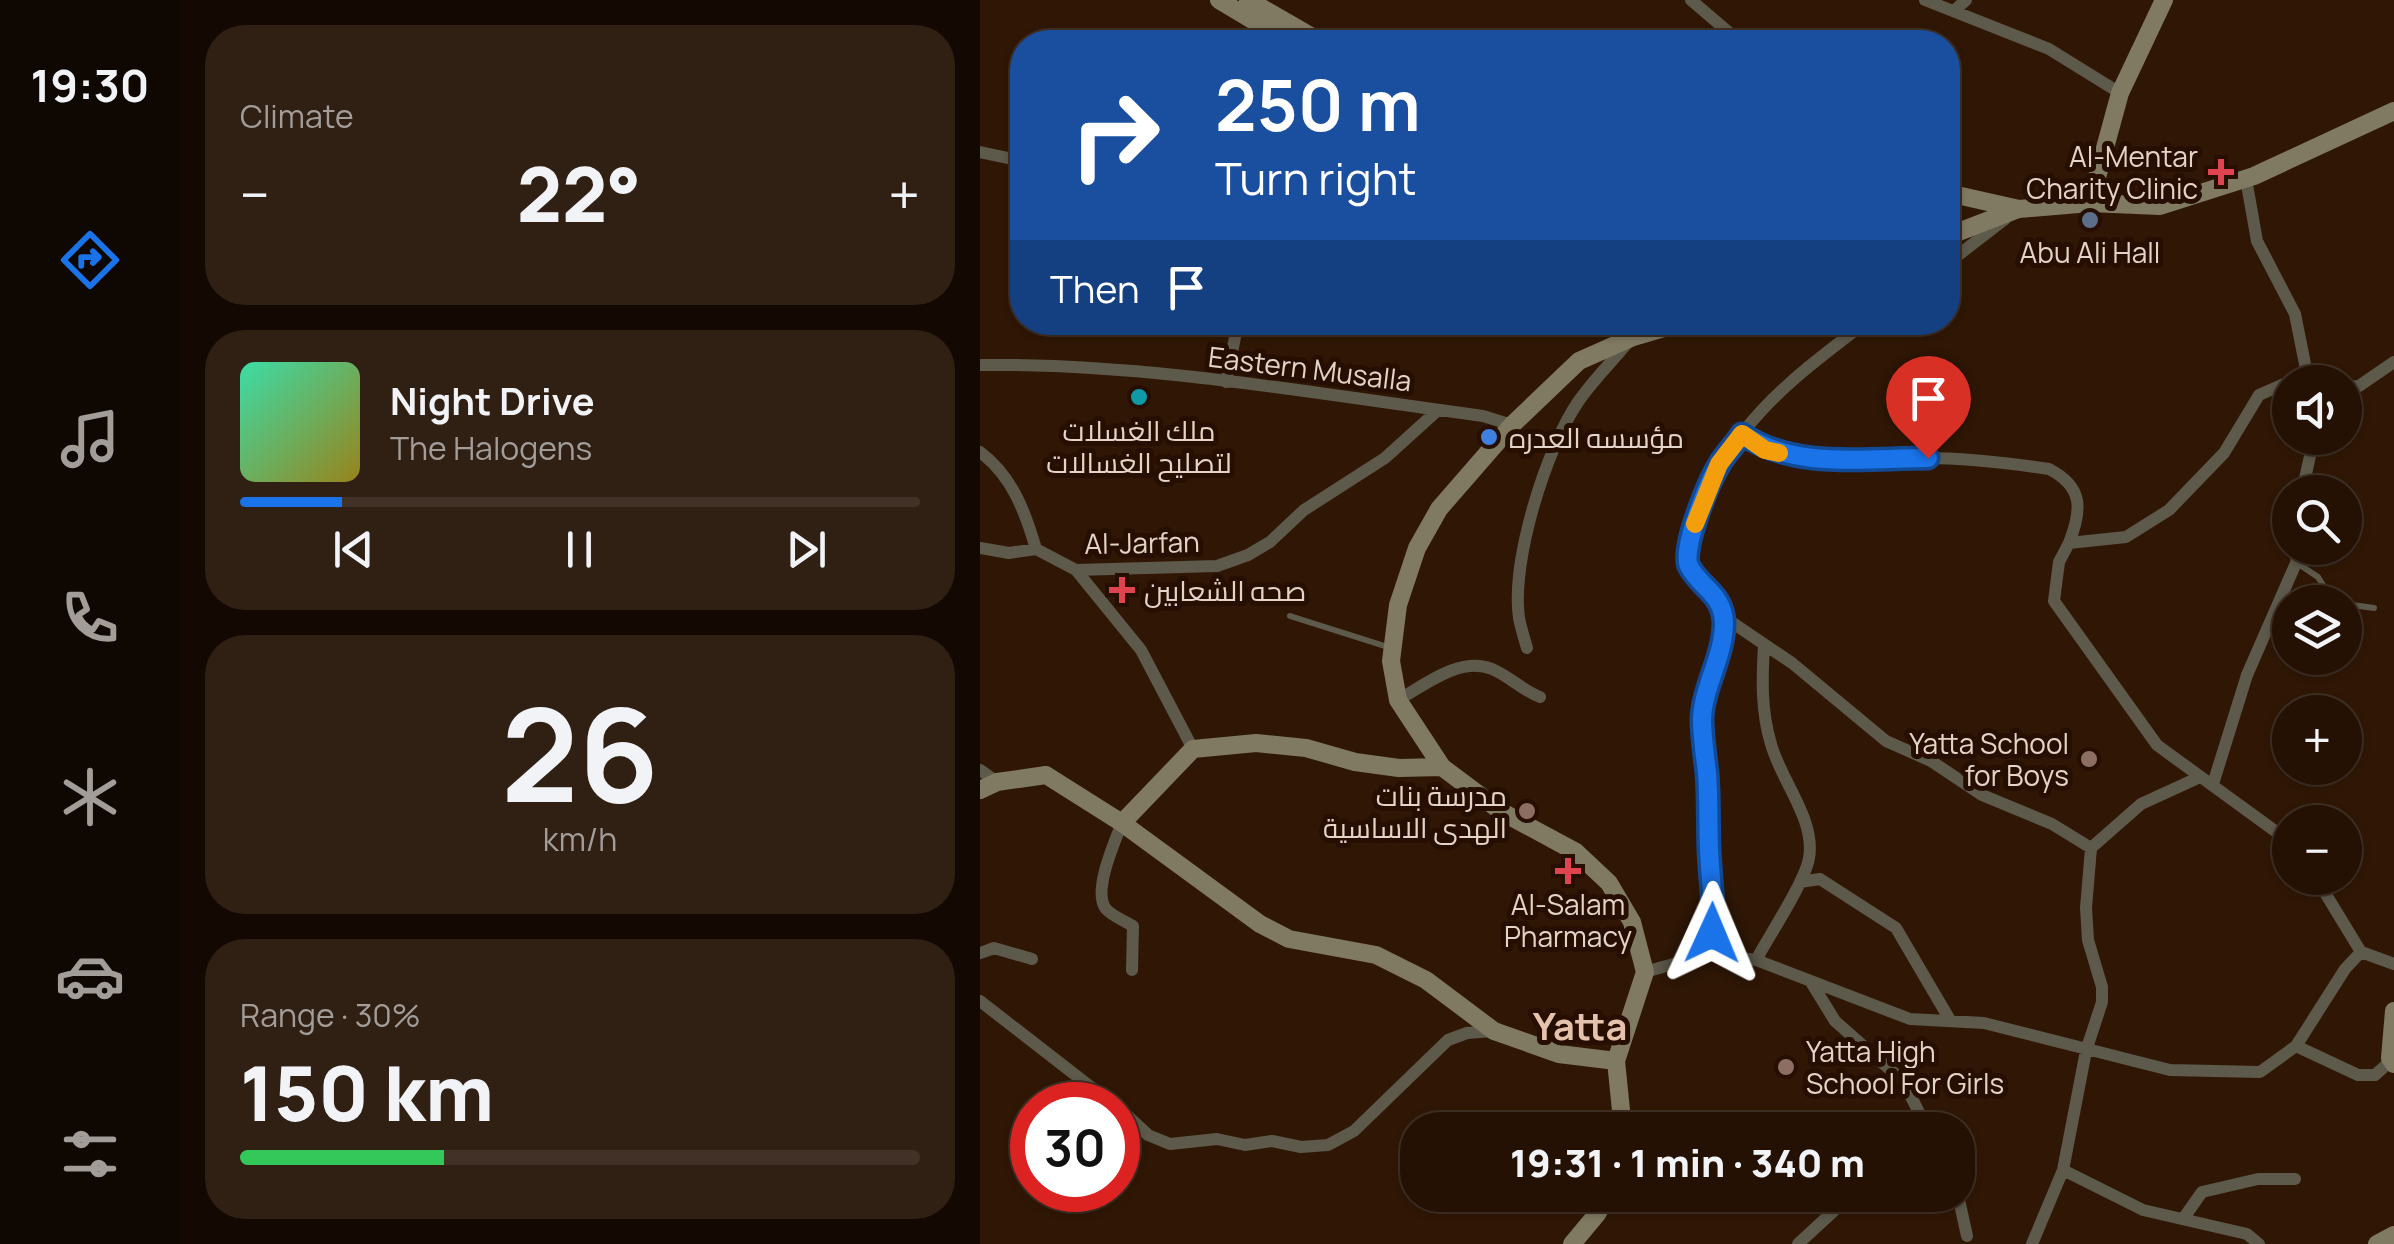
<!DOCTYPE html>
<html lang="en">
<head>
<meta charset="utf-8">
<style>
  :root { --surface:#241104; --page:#301f13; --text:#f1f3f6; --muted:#a39d9a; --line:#413126; --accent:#1a73e8 }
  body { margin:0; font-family:Manrope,Cairo,sans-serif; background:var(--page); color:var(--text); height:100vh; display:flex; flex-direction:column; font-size:38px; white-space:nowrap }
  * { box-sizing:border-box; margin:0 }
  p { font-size:32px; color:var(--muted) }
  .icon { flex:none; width:55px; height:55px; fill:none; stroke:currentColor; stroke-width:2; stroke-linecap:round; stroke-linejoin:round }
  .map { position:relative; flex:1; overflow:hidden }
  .details { display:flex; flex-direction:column; gap:25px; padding:25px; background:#140902; width:800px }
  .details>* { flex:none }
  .banner { position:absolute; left:30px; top:30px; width:950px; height:305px; border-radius:40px; box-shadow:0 2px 8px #0004,0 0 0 2px var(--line); background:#1a4fa0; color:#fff; overflow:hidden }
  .buttons { position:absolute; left:1292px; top:365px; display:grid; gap:20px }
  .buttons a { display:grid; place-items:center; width:90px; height:90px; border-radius:50%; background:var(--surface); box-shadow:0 2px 8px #0004,0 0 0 2px var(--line); font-size:50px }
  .speed { position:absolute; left:30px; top:1082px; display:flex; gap:20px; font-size:50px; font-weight:700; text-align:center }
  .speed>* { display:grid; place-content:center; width:130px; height:130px; border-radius:50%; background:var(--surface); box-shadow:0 2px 8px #0004,0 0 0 2px var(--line); line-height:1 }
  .speed .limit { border:15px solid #d22; background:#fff; color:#111 }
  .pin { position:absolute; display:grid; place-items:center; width:85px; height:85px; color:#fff; margin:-102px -42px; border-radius:50% 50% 50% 0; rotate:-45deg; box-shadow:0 0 10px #0007 }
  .pin .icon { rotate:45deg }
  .me { position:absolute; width:110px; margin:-55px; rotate:1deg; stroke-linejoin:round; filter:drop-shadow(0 0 8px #0008) }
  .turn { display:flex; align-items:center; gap:35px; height:210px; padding:0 40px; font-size:45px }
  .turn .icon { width:130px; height:130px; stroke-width:2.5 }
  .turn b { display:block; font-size:70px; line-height:85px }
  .then { display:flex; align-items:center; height:95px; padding:0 40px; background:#0003; gap:20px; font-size:38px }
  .big { font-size:75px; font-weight:800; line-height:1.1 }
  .details .tile { flex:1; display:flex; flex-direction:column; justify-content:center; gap:15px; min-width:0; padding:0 35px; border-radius:40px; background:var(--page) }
  .details .dial { align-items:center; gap:0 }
  .dial b { font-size:130px; line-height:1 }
  .song { display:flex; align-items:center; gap:30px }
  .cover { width:120px; height:120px; border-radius:15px; background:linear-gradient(135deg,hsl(160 70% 55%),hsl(50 70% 35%)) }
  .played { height:10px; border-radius:5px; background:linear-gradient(90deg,var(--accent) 15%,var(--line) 15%) }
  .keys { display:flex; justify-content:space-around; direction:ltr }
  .heat { display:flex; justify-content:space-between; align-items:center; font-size:55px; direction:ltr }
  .charge { height:15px; border-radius:8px; background:linear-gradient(90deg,#34c759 30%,var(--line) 0) }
  .trip { position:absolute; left:420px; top:1112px; width:575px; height:100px; border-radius:40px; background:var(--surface); box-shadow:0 2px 8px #0004,0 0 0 2px var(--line); font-weight:800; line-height:100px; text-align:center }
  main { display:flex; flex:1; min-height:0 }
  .dock { display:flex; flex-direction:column; width:180px; justify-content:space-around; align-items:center; background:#0e0702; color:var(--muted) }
  .dock .icon { width:70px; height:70px }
  .dock .active { color:var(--accent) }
  .dock b { font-size:45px; color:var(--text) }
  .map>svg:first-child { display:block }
</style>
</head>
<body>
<main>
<nav class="dock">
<b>19:30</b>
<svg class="icon active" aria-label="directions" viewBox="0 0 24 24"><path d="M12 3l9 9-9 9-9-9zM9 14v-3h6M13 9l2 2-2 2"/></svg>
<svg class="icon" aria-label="music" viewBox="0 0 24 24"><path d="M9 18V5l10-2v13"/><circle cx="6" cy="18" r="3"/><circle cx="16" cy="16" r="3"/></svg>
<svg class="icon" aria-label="phone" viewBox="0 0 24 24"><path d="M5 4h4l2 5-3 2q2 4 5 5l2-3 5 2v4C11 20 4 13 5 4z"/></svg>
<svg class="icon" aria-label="climate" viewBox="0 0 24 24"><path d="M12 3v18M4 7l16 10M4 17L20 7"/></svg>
<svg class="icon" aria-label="car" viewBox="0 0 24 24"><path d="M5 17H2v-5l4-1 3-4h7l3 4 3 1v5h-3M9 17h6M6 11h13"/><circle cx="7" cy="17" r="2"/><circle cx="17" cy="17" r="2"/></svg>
<svg class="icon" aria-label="filters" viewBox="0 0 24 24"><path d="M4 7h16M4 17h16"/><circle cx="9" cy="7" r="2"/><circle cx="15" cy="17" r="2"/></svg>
</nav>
<section class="details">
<div class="tile"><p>Climate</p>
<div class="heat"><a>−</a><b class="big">22°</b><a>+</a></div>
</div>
<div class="tile">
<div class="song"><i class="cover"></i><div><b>Night Drive</b><p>The Halogens</p></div></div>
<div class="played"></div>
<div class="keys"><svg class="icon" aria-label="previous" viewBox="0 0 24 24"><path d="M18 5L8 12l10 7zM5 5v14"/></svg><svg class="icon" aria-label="pause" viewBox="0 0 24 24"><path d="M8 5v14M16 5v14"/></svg><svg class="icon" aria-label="next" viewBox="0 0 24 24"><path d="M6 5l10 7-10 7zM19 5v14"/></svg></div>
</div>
<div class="tile dial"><b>26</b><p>km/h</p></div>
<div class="tile"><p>Range · 30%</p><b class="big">150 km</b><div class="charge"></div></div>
</section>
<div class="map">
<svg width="1414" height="1244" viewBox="0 0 1414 1244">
  <rect width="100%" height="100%" fill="#301705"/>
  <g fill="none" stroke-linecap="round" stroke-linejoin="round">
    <path stroke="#5d594b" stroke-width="6" d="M1317 563 1338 577 1351 598 1361 602
      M1365 604 1394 608
      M310 616 411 648"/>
    <path stroke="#5d594b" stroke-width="12" d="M711 0 760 42
      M945 0 1069 49 1140 93
      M974 11 986 0
      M0 152 42 161
      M1266 179 1277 241 1315 314 1327 374 1340 382
      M968 263 1025 219
      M0 365C168 363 337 394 503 416L532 425
      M246 382 258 322
      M1365 387 1379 386 1414 362
      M762 434C815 470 884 457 945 458 986 458 1029 463 1069 469 1104 487 1102 510 1089 543
      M0 452C32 476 45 511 56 549
      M1322 492 1334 438
      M0 548 29 553 56 549 96 570 237 566 268 555 290 542 324 510 405 458 458 410
      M96 570 161 650 213 749
      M744 617 812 663 906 741 951 761 1002 795 1072 824 1111 848 1161 804 1220 777
      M547 648C544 638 541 628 539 618 531 561 566 449 598 402 612 381 632 362 648 342
      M418 700C445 685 480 656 512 669 529 676 542 690 560 697
      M0 770 17 782
      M1233 784 1267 675 1316 563 1318 548
      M142 823C135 841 112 892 126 909 132 916 145 921 153 926L152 970
      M1310 842 1177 745 1074 601 1079 562 1089 543 1146 537 1189 510 1244 453 1279 395 1327 374
      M1336 878 1381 952 1414 964
      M820 882 840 879 916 928 970 1020
      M0 953 14 948 52 959
      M729 954 734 912 722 715C727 697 729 679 734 662 741 638 750 620 736 596 729 584 711 575 708 561 705 549 712 534 716 523 745 428 810 380 886 322
      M776 960C789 936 825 882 829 858 836 820 801 781 791 744 781 711 782 679 784 645
      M665 972 729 954 776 960 930 1019 1004 1023 1190 1070 1280 1072 1316 1046 1365 969 1381 952
      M831 982 855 1021 923 1081 948 1130
      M0 1001 134 1105
      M1316 1046 1378 1075H1395L1414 1058
      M138 1107 168 1135 190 1144 237 1139 265 1145 292 1141 321 1147 348 1145 374 1131 468 1040 487 1033 514 1031
      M1083 1170 1106 1051 1122 1002V987L1108 940 1106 908 1111 848
      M978 1195 987 1236
      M1203 1219 1222 1192 1278 1179H1315
      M818 1244 871 1195
      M1052 1244 1083 1170 1163 1210 1267 1234 1279 1244"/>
    <path stroke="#807a63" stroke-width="18" d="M239 0 309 42
      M268 0 341 42
      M968 193 1039 209 1110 203 1180 206 1274 176 1414 111
      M1110 203 1140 93 1184 0
      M968 236 1038 209
      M0 790 17 782 66 775 142 823 213 749 276 743 326 748 375 762 419 768 462 767
      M142 823 280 924 309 939 396 955 446 980 514 1031 579 1054 636 1061
      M1414 1011 1410 1058 1414 1064
      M643 1130 636 1061 665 972 652 922 629 883 596 852 522 812 462 767 418 700 411 661 418 605 437 548 459 509 532 425 599 361 653 337 704 322
      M592 1244 617 1214 628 1195
      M1397 1244 1414 1235"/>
  </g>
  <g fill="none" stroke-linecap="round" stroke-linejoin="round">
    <g stroke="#114b97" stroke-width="25">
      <path id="route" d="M732 933C735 904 730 878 729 849 728 824 729 798 727 773 725 755 722 737 722 719 723 687 744 656 744 623 743 593 720 588 709 566 701 549 729 481 739 465 745 454 755 445 762 434 815 470 886 458 948 458"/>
    </g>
    <use href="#route" stroke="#1a73e8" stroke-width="18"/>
    <path stroke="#f59e0b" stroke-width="18" d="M715 524 739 464 762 434 785 450 799 453"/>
  </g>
  <g fill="#e0444e" stroke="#260e00" stroke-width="4">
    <path d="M1236 157h10v10h10v10h-10v10h-10v-10h-10v-10h10z"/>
    <path d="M137 575h10v10h10v10h-10v10h-10v-10h-10v-10h10z"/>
    <path d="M583 856h10v10h10v10h-10v10h-10v-10h-10v-10h10z"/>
  </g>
  <circle fill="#5c6f8a" stroke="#260e00" stroke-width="4" cx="1110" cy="220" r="10"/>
  <circle fill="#0f9aa8" stroke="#260e00" stroke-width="4" cx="159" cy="397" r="10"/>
  <circle fill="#3f7fe0" stroke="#260e00" stroke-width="4" cx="509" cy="437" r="10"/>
  <g fill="#8d6e63" stroke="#260e00" stroke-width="4">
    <circle cx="1109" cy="759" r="10"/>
    <circle cx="547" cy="811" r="10"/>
    <circle cx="806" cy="1067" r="10"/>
  </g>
  <g text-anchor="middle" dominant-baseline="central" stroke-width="10" stroke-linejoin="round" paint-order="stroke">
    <g font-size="28" fill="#e4d3c8" stroke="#260e00" text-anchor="end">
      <text x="1218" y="156">Al-Mentar<tspan x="1218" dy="32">Charity Clinic</tspan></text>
      <text x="1110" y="252" text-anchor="middle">Abu Ali Hall</text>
      <text x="159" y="430" text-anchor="middle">ملك الغسلات<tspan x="159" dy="32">لتصليح الغسالات</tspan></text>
      <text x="529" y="437" text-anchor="start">مؤسسه العدره</text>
      <text x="164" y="590" text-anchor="start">صحه الشعابين</text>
      <text x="1089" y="743">Yatta School<tspan x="1089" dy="32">for Boys</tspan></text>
      <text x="527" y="795">مدرسة بنات<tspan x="527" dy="32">الهدى الاساسية</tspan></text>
      <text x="588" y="904" text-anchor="middle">Al-Salam<tspan x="588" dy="32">Pharmacy</tspan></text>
      <text x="826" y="1051" text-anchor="start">Yatta High<tspan x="826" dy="32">School For Girls</tspan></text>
    </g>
    <g font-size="28" fill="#e4d3c8" stroke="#260e00">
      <text transform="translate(330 368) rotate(7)">Eastern Musalla</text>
      <text transform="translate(162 542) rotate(-1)">Al-Jarfan</text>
    </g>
    <g font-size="38" font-weight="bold" fill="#e5c2ac" stroke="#260e00">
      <text x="600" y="1025">Yatta</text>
    </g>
  </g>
</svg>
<div class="buttons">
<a><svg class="icon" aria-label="sound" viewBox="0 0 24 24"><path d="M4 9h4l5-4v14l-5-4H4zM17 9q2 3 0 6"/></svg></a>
<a><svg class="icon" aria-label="search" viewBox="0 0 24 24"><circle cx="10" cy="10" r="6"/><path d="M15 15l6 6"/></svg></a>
<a><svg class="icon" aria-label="layers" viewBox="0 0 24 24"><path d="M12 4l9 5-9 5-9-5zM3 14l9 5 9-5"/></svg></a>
<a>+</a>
<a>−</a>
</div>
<div class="speed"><div class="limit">30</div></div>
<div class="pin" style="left:948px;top:458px;background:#d93025"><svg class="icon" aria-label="arrive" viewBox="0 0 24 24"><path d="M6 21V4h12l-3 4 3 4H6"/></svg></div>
<svg class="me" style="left:732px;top:933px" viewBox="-20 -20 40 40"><path d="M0-17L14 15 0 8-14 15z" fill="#1a73e8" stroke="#fff" stroke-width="4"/></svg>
<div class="trip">19:31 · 1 min · 340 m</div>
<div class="banner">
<div class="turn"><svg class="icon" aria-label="right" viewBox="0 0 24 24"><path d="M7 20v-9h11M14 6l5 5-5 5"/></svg><div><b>250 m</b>Turn right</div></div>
<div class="then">Then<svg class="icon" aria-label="arrive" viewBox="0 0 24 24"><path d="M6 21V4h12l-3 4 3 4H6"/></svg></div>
</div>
</div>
</main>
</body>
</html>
